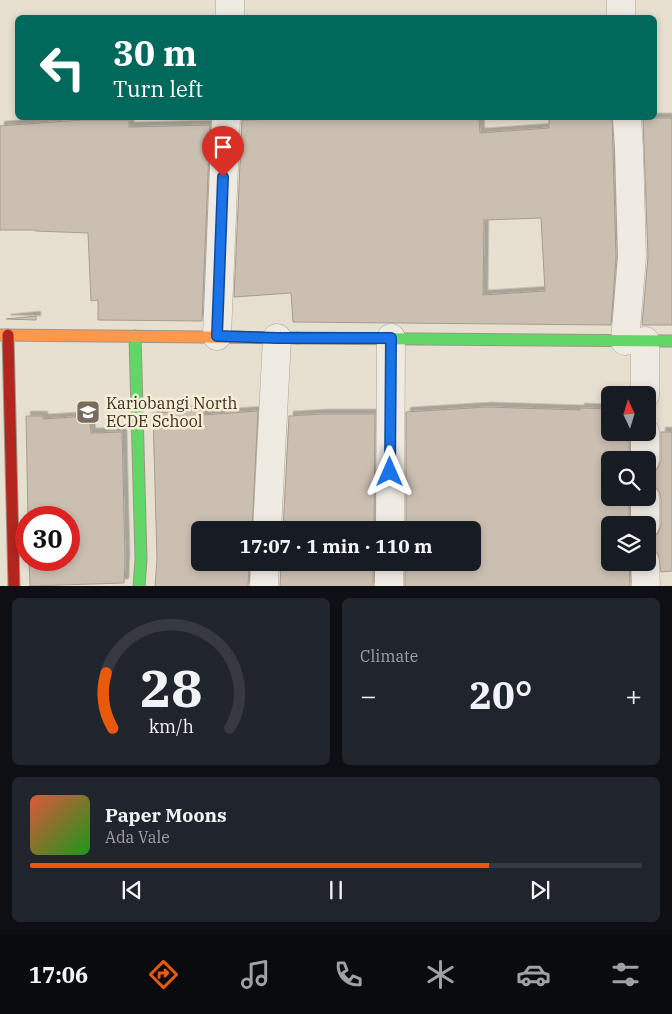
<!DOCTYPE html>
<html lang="en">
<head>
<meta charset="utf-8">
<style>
  :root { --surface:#171b24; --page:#20242c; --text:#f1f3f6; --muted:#9ea1a6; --line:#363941; --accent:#ea580c }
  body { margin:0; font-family:"IBM Plex Serif",serif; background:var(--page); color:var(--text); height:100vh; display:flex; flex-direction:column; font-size:19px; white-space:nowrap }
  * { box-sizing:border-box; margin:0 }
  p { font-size:16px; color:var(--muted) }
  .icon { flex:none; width:28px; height:28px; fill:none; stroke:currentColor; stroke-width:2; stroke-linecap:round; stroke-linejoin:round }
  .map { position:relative; height:586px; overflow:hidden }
  .panel { display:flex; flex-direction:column; gap:12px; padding:12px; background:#0d0f14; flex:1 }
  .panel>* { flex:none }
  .guide { position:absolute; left:15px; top:15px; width:642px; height:105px; border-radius:8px; box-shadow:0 2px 8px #0003; background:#00695c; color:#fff; overflow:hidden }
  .needle { width:32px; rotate:356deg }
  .buttons { position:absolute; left:601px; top:386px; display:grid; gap:10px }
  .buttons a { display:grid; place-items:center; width:55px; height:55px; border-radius:8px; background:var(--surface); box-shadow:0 2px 8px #0003; font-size:25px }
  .speed { position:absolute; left:15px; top:506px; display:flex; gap:10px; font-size:25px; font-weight:700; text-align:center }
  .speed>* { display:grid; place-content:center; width:65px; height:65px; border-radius:50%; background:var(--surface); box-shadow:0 2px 8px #0003; line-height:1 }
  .speed .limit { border:8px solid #d22; background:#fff; color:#111 }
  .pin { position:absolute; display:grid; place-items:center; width:42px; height:42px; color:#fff; margin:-51px -21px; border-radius:50% 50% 50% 0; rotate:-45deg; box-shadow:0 0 5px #0007 }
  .pin .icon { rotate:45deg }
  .me { position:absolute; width:55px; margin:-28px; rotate:0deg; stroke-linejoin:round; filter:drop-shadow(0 0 4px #0008) }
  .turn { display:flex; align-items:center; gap:18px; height:105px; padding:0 15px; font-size:22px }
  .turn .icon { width:65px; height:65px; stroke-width:2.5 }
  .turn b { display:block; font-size:35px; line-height:42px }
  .big { font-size:38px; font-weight:800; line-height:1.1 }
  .panel .tile { flex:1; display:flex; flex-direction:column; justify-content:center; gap:8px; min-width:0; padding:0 18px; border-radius:8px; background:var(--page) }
  .panel .dial { align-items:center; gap:0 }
  .dial svg { height:130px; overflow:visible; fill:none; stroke:var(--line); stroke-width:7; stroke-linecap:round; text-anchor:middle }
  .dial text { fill:var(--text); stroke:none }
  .song { display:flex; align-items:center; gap:15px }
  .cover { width:60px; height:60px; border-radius:8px; background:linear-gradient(135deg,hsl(10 70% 55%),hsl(120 70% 35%)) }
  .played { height:5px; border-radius:2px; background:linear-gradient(90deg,var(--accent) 75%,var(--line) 75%) }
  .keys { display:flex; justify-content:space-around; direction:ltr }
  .heat { display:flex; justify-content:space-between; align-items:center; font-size:28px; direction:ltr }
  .panel .tiles { flex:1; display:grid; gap:12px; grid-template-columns:1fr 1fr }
  .tile:last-child { grid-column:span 2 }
  .trip { position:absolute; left:191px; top:521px; width:290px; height:50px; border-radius:8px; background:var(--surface); box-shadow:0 2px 8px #0003; font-weight:800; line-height:50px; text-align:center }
  .tab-bar { display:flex; height:80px; justify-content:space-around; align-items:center; background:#090b0e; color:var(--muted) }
  .tab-bar .icon { width:35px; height:35px }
  .tab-bar .on { color:var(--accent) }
  .tab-bar b { font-size:22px; color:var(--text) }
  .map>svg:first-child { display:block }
</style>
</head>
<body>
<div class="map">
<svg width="672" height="587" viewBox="0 0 672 587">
  <defs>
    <filter id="shadow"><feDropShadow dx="4.5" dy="-4.5" stdDeviation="0" flood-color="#0004"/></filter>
  </defs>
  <rect width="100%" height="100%" fill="#e7e0d1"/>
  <path fill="#cbbfb2" stroke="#a89c90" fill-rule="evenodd" filter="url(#shadow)" d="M314 118H479L480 133 549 128V118H612L616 257 611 325 293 322 291 293 234 297 242 120ZM541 218 545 291 483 295 484 220Z
    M643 118H672V325H642L648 257Z
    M82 120H129V127L210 125 202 321 98 320V300L91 301 88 233 35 231V230H0V126Z
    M36 316V320L6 319Z
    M487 407 580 410V408L610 409V432H629V460H610V498H629V525H610V562H629L630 587H405V562H472V530H406V412Z
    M204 410V415L258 411 252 530H200V562H249L248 587H155L157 559 153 413Z
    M323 414H375L374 530H283L289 416Z
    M26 416H43V419L89 416 91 433 122 432 125 559 124 583 30 586 29 560H69V518H28Z
    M661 432H672V571L661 572 658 554 653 548 648 547V540L653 538 658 533 661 525V498L659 491 653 485 648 483V475L653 473 658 468 661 460Z
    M281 562H373V587H280Z"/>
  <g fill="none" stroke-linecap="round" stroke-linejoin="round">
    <g stroke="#ada599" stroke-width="29">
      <path id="street" d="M621 0V18
        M230 18V0
        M217 336 226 118
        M625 341 632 257 629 148 627 118
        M645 341V395
        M645 432V460
        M645 498V525
        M267 530 277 338
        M390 530 391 338
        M645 562 646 587
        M264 587 265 562
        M389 587V562"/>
    </g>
    <g stroke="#9c958a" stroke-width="13">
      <path id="fast" d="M135 336 141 559 139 587
        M297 338 672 341"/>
    </g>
    <g stroke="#9c958a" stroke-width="13">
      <path id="slow" d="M0 335 297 338"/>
    </g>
    <g stroke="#9c958a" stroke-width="13">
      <path id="jam" d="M8 335 14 587"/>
    </g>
    <use href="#street" stroke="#efebe3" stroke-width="28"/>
    <use href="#fast" stroke="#63d668" stroke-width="11"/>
    <use href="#slow" stroke="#ff974d" stroke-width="11"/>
    <use href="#jam" stroke="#b3261e" stroke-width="11"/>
  </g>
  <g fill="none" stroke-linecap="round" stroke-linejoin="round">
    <g stroke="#114b97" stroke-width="12">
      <path id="route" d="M223 177 217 336 277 338H391L390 472"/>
    </g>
    <use href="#route" stroke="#1a73e8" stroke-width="9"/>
  </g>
  <defs>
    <g id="school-square" transform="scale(1.25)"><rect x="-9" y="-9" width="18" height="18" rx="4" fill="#786c5e" stroke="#f7eed8"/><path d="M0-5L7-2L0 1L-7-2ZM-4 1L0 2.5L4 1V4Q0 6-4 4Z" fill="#fff"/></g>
  </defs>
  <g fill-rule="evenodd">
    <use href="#school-square" x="88" y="412"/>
  </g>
  <g text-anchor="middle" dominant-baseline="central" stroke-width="5" stroke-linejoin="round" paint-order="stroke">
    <g font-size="16" fill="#3d2e20" stroke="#f7eed8" text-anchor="start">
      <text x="106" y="403">Kariobangi North<tspan x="106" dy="18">ECDE School</tspan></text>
    </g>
  </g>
</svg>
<div class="buttons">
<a><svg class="needle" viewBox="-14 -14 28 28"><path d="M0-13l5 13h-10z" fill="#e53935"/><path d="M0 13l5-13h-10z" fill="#9ea1a6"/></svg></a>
<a><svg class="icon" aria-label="search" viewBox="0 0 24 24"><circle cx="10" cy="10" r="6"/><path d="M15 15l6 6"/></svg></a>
<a><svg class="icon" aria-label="layers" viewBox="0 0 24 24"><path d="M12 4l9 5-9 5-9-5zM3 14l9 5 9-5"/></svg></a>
</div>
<div class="speed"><div class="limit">30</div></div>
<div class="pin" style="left:223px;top:177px;background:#d93025"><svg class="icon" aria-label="arrive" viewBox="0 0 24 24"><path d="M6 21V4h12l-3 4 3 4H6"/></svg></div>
<svg class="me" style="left:390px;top:472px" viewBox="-20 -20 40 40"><path d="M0-17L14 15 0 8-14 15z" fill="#1a73e8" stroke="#fff" stroke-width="4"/></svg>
<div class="trip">17:07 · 1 min · 110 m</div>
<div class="guide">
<div class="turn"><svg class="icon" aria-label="left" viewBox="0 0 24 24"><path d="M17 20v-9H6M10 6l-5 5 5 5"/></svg><div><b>30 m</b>Turn left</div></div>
</div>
</div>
<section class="panel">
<div class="tiles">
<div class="tile dial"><svg viewBox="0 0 100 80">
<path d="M14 69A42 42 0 1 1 86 69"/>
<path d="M14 69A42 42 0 0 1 10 35" stroke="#ea580c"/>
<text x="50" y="56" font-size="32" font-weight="700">28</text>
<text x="50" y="72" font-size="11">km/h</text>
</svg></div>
<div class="tile"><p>Climate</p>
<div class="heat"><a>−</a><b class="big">20°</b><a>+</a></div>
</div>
<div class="tile">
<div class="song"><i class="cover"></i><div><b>Paper Moons</b><p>Ada Vale</p></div></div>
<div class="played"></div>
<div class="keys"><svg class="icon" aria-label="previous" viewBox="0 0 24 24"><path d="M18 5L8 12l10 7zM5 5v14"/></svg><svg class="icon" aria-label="pause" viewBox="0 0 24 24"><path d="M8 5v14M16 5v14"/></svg><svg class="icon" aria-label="next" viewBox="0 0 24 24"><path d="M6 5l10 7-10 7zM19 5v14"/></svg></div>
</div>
</div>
</section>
<nav class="tab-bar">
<b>17:06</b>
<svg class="icon on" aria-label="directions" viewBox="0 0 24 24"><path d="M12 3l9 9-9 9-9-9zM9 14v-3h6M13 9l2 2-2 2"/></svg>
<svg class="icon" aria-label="music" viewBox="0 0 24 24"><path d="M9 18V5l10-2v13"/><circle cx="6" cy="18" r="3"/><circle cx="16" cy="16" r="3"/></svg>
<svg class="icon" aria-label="phone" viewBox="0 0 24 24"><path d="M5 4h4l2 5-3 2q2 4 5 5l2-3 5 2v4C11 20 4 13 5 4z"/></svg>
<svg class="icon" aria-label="climate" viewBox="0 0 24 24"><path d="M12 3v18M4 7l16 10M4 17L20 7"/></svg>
<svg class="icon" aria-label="car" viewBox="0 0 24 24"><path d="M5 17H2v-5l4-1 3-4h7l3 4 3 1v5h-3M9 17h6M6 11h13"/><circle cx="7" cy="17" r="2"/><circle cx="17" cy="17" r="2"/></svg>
<svg class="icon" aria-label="filters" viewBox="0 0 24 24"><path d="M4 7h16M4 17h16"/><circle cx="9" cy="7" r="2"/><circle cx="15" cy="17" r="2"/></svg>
</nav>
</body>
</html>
